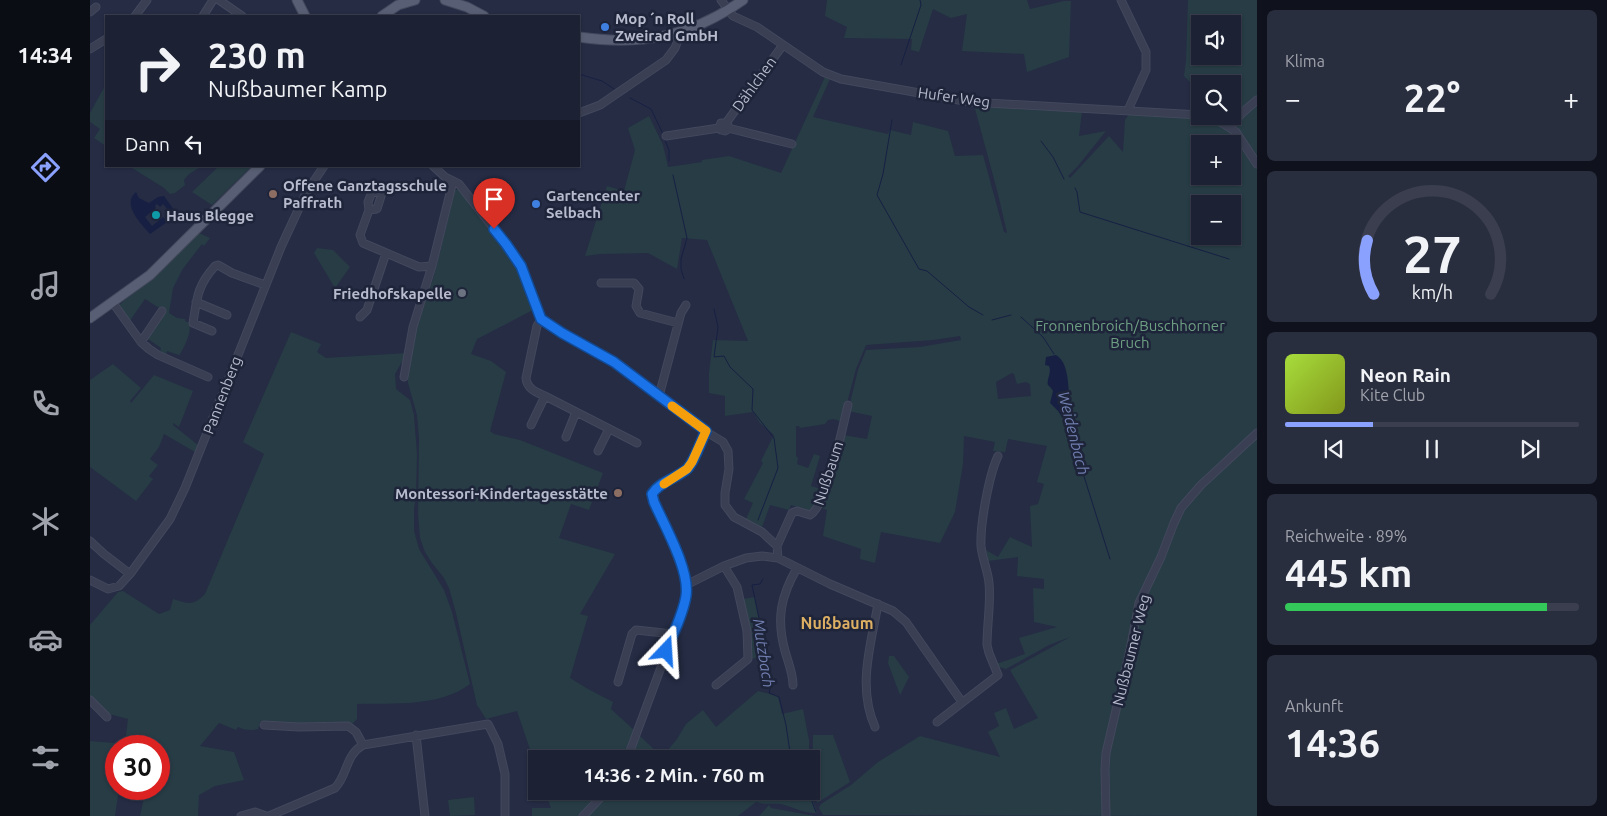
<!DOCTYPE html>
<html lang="de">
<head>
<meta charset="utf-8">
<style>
  :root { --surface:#1c2133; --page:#292e3f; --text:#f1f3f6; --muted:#a0a3ac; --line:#3a3e4e; --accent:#8ba1fe }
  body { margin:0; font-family:Ubuntu,sans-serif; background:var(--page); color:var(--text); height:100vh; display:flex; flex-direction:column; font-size:19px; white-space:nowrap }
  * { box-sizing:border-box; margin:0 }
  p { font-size:16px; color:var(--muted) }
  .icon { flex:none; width:28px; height:28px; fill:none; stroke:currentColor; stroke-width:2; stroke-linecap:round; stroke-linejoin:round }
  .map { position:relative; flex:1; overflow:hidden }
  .details { display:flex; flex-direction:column; gap:10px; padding:10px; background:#0f121c; width:350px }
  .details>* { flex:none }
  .banner { position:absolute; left:15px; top:15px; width:475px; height:152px; border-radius:0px; box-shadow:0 1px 4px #0004,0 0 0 1px var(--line); background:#1c2133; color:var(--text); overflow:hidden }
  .controls { position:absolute; left:1101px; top:15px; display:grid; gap:10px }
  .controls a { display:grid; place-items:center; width:50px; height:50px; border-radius:0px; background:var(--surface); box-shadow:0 1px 4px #0004,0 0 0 1px var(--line); font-size:25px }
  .speed { position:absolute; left:15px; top:735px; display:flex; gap:10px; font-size:25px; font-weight:700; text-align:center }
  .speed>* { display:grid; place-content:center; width:65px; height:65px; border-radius:50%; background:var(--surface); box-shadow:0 1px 4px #0004,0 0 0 1px var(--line); line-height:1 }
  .speed .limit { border:8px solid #d22; background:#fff; color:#111 }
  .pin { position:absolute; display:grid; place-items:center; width:42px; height:42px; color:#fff; margin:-51px -21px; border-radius:50% 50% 50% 0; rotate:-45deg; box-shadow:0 0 5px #0007 }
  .pin .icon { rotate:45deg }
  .me { position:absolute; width:55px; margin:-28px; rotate:20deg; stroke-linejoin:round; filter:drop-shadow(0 0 4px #0008) }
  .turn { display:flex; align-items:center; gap:18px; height:105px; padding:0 20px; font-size:22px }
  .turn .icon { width:65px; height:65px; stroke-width:2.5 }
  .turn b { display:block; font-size:35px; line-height:42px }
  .then { display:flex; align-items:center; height:48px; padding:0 20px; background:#0003; gap:10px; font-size:19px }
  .big { font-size:38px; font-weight:700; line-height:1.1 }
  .details .widget { flex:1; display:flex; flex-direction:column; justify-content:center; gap:8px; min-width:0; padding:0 18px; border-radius:8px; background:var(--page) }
  .details .dial { align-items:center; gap:0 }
  .dial svg { height:130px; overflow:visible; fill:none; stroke:var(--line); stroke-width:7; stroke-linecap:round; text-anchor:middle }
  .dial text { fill:var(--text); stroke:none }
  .song { display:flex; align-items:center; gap:15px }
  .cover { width:60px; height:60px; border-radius:8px; background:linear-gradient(135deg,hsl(80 70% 55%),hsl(70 70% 35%)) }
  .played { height:5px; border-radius:2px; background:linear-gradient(90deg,var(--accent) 30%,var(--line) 30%) }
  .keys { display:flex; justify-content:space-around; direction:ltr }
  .heat { display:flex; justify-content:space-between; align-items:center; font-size:28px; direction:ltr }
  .charge { height:8px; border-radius:4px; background:linear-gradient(90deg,#34c759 89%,var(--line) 0) }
  .trip { position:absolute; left:438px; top:750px; width:292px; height:50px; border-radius:0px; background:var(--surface); box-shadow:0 1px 4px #0004,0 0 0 1px var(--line); font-weight:700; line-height:50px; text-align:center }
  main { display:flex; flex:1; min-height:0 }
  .dock { display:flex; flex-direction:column; width:90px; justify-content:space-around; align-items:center; background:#0b0d14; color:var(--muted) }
  .dock .icon { width:35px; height:35px }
  .dock .current { color:var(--accent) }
  .dock b { font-size:22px; color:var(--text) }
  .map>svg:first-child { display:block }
</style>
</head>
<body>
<main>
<nav class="dock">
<b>14:34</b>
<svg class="icon current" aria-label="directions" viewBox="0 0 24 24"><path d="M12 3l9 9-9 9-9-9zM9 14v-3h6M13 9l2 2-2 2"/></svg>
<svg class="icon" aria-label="music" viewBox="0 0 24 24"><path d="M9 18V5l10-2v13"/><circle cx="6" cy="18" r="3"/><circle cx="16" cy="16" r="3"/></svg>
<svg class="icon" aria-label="phone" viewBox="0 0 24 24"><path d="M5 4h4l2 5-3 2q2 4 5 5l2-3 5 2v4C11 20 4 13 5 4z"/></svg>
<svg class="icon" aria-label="climate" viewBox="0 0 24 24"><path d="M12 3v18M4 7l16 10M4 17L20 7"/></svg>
<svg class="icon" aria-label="car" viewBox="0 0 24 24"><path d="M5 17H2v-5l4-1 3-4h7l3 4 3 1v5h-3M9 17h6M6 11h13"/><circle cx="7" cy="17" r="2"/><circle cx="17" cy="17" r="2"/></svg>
<svg class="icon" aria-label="filters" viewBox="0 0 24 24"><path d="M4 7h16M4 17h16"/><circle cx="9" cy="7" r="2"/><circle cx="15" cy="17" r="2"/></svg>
</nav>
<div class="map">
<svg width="1167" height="816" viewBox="0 0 1167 816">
  <rect width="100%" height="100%" fill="#252c44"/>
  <path fill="#273c45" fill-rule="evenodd" d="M737 0H937L940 9 974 1H981L979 57 937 72 934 54 872 51 877 14 861 18 843 9 829 52 821 50 822 39 754 38 757 27 735 16Z
    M1098 0H1167V99L1139 122 1132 121 1134 116H1142V84H1110V92L1094 76 1096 61ZM1110 24H1142V56H1110Z
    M735 77 740 79 723 117 798 134 800 130 821 135 823 122 858 131 865 156 893 155 914 232 917 233 908 194 884 105 992 111 989 136 1016 131 988 166 978 176 980 178 1019 136 1033 152 1035 120 1039 114C1067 116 1120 114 1142 131 1150 137 1161 158 1167 166V816L733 815 729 808 731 804 761 785 788 762 830 736 910 757 898 732 909 726 904 713 916 708 924 729 948 718 920 670 980 637 959 645 916 669 909 667 906 664 935 654 929 638 967 627 944 622 943 588 954 589V579L927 576 928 557 898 561 896 550 908 557 920 537 942 547 940 506 948 504 954 484 947 482 957 446 918 439 915 453 914 452 903 451 905 442 874 436 873 464 865 512 850 543 791 532 785 563 770 559 771 549 733 536 737 510 729 507 753 435 777 439 782 416 758 411 768 370 776 350 830 347 871 340 870 336 843 340 776 345 766 369 752 422 744 419 738 420 735 424 710 428 709 426H706V456L708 458 707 464 718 468 724 454 730 456 721 486 734 490 721 511 701 505 699 510 680 505 671 530 656 519 663 503 654 499 673 463 671 461 684 435 670 423 663 412 635 416V396L619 393V373L623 340 658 341 617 240 592 238 587 269 558 253 510 254 495 256 517 186 534 191 545 150 538 128 559 116 573 145 578 167 612 162V160L639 156 691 173ZM1110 144H1142V176H1110ZM1110 204H1142V236H1110ZM922 373 924 374 927 384 936 382 940 384 941 396 908 399 906 382Z
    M16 84V146L4 138 10 129 0 122V113Z
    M1167 102V161L1145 125Z
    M39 166H112L99 174 94 180 95 185 85 193 80 194 74 188Z
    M129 166H162L122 205 102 192Z
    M370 189 423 261 432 277 443 310 387 339 381 354 401 361 416 372 400 431 404 434 430 440 513 473 499 510 481 504 469 538 525 554 490 614 498 616 480 678 498 689 523 702 521 709 544 730 532 759H446V767L427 711 396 719 387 705 366 613 359 588 354 578 342 563 335 552 330 538 328 513 329 438 327 415 318 383 317 370 324 336 344 276 365 190Z
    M109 233 120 238 114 246 112 244 92 270 83 288 79 313 87 318 95 319V321L99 323C102 332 95 346 90 354L89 355 77 351 76 355 70 352 71 348 58 339 55 342V340L74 311 55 299 39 322 29 306 30 304 63 277Z
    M227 248 243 250 260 267 245 288 224 253Z
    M201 332 231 344 227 352 236 358 317 353 305 374 306 389 320 400 324 415 327 454 326 496 324 509V531L329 549 354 590 362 612 380 684C350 707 303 703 267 704V719L260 726 192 725 170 722 168 729C161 731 154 730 148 727L146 730 129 723 110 746 144 752 154 780 125 786 109 795 108 816H50L56 789H69V746H26V789H29L25 816H0V741L35 744 38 719 19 714 0 701V625L28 592 33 591 69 614 80 610 83 599C99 604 103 606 115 594L174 454 153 442Z
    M23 364 51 388 40 401 41 403 64 375 103 391 89 427 83 423V425L108 445 105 452 74 434 69 447 60 459 68 465 59 476 63 479 46 501 0 467V380Z
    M665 597 676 657 658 659 653 599Z
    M799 656H804L819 677 810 695 798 663Z
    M668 691 688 696 692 714 713 709 719 740V759H541L550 736 572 757 587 739 596 724 613 710 626 727Z
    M723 735H743L760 782 727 803 722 781Z
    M455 791H720L727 813C714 814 703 807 691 804 682 803 675 805 666 802L648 816H442V808H461Z
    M384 797 385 815 360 816 358 800Z
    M679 805 681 808 725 816H669Z"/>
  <path fill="#172043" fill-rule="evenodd" d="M46 192 49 198 59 203 68 197 74 196 84 210 83 218 60 234C51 224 31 204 46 192ZM67 204 70 207 73 204 79 211 75 214 77 217 75 219 73 217 62 226 55 217 66 208 65 206Z
    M966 355C978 362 978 382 979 394 976 400 978 410 976 416L972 417 968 411 960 403 963 391C962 389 960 387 958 385 956 380 962 373 959 366L955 365 956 357Z"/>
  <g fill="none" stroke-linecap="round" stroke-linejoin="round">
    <path stroke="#172043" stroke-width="1" d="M811 65 831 5 830 0
      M489 74 512 81 524 89
      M540 98 561 109 573 134
      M802 120 793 174 787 195 829 269 837 271 879 307 893 315
      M575 140 579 150V161
      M951 141 963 157 974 179
      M583 175 597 238 591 259V269L594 279
      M985 188 987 192 990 212 1139 259
      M624 309 628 327 624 357 634 356 640 367 663 389 662 410 684 438 688 468 668 520
      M931 317 953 337 964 354
      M902 320 921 315
      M977 412 981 435 1020 559
      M673 579 670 584 662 585 682 681 679 693 689 697 696 725 701 759
      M718 791 726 812"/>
    <g stroke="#43485d" stroke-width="9">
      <path id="minor" d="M129 0 152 16
        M631 0 643 16 667 27 733 72 751 79 880 102 1110 115
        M1031 0 1056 52V70L1038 110
        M0 12 6 7
        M45 16 57 0
        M113 16 123 0
        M0 49 16 39
        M489 113 510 105 576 60 585 48 591 32
        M1117 116 1134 124 1146 132 1167 164
        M636 123 638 125V129L635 131 631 130 629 128 631 123H636L693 45
        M1140 127 1152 113 1167 100
        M638 128 702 144
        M576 136 629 128
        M343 166 355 177 369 184 416 244 434 273 451 319 461 327 524 362 615 431 633 442 638 451 639 469 635 493V505L644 517 672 532 687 546 688 558
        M279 210 278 202 282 192 292 193 287 209 279 210 270 235 273 243 329 267 342 266
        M511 283H544L549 289 546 306 550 313 588 323
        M106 302 137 315
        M23 303 51 342 59 349 68 355 118 377
        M270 317 277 310 296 253
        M451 319 447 326 436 378C437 389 446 392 455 396L547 443
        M122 331 103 323C107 298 107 286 125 266L128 265 142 273 175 285
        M51 342 72 311
        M314 377 323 327 342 266 363 181
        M569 396 591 313 596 305
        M441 425 455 396
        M476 437 486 412
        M508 451 519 429
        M0 541 14 554 40 574
        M687 546 702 513 707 511 720 515C737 506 753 425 758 405
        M0 580 18 589 29 586 40 574 80 519 95 488 191 247 216 193 234 166
        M596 585 634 566 656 558 672 556 688 558 740 584 803 611 816 622 872 702
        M528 682 542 634 546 630 583 634
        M626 685 658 659 657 631 647 587 634 566
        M703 685C703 673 698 662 695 651 686 618 691 596 707 568
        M0 700 17 717
        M847 722 908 675 899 653 897 645C897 624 901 603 899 583 898 571 892 558 891 546 890 524 899 475 908 456
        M174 725 209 727 258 726 266 732 273 745
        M785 727C767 687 781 644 788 604
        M326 735 335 816
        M537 759 593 608 596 595V585L593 571 562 494C569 481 588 478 598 468 606 458 610 443 615 431
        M151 816 165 812 176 816
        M179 816 245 788C258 775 255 755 273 745L398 724 408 744 415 774V816
        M493 816 517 791
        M1016 816 1015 769 1016 753 1040 650 1049 603 1071 557 1084 523 1091 508 1111 485 1167 433"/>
    </g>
    <g stroke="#43485d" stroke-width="11">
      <path id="major" d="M207 0 215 16
        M355 0 377 7 394 16
        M292 16 308 5 325 0
        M489 37C552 46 600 37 653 0
        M0 318 60 275 170 166"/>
    </g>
    <use href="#minor" stroke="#3a3f53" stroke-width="7"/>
    <use href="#major" stroke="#585e73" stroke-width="9"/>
  </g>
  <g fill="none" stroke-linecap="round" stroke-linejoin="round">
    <g stroke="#114b97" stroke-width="12">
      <path id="route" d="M404 229 416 244 431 266 451 319 472 333 524 362 616 431C610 443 606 458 598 468 588 478 570 481 562 494L564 502C575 527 600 570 596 596 593 615 583 634 576 651"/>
    </g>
    <use href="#route" stroke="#1a73e8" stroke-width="9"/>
    <path stroke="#f59e0b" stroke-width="9" d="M574 484 597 469 602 462 616 431 582 406"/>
  </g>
  <g fill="#3f7fe0" stroke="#1e2439" stroke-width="2">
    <circle cx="515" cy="27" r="5"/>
    <circle cx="446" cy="204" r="5"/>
  </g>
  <g fill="#8d6e63" stroke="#1e2439" stroke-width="2">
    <circle cx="183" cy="194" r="5"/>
    <circle cx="528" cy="493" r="5"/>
  </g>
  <circle fill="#0f9aa8" stroke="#1e2439" stroke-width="2" cx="66" cy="215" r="5"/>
  <circle fill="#6b7280" stroke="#1e2439" stroke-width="2" cx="372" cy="293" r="5"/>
  <g text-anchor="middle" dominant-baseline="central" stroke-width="5" stroke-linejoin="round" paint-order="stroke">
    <g font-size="15" font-weight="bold" fill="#b7bbcd" stroke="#1e2439" text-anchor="start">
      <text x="525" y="18">Mop ´n Roll<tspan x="525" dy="17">Zweirad GmbH</tspan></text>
      <text x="193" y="185">Offene Ganztagsschule<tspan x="193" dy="17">Paffrath</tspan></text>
      <text x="456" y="195">Gartencenter<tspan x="456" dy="17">Selbach</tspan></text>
      <text x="76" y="215">Haus Blegge</text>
      <text x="362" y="293" text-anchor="end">Friedhofskapelle</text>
      <text x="518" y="493" text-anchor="end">Montessori-Kindertagesstätte</text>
    </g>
    <g font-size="15" fill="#b7bbcd" stroke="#1e2439">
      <text transform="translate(664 84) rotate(-54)">Dählchen</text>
      <text transform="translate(864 97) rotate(8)">Hufer Weg</text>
      <text transform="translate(132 395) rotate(-69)">Pannenberg</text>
      <text transform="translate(738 473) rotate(-72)">Nußbaum</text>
      <text transform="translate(1041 650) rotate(-76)">Nußbaumer Weg</text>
    </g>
    <g font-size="15" fill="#6d9f82" stroke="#1e2439">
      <text x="1040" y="325">Fronnenbroich/Buschhorner<tspan x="1040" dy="17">Bruch</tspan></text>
    </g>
    <g font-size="16" font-style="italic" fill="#6f7dae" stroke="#1e2439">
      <text transform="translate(984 433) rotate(76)">Weidenbach</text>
      <text transform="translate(674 653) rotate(81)">Mutzbach</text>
    </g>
    <g font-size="16" font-weight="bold" fill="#dcaf63" stroke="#1e2439">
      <text x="747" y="623">Nußbaum</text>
    </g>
  </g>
</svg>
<div class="controls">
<a><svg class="icon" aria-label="sound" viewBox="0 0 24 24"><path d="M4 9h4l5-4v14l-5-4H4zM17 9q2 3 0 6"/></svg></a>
<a><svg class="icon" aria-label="search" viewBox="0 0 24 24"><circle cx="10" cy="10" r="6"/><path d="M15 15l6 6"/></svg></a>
<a>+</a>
<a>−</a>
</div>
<div class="speed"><div class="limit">30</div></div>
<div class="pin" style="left:404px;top:229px;background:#d93025"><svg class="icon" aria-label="arrive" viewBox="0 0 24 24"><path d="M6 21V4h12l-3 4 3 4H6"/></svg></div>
<svg class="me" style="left:576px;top:651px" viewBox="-20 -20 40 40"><path d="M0-17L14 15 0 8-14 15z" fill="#1a73e8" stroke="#fff" stroke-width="4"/></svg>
<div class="trip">14:36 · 2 Min. · 760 m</div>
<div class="banner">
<div class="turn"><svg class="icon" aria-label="right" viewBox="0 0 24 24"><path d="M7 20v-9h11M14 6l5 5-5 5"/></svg><div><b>230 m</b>Nußbaumer Kamp</div></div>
<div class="then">Dann<svg class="icon" aria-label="left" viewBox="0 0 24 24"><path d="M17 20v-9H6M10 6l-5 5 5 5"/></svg></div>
</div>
</div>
<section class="details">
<div class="widget"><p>Klima</p>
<div class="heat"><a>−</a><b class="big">22°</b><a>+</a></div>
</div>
<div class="widget dial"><svg viewBox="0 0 100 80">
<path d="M14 69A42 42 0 1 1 86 69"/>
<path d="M14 69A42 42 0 0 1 10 36" stroke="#8ba1fe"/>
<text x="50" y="56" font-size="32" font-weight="700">27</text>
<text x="50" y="72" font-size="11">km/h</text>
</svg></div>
<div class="widget">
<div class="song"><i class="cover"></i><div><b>Neon Rain</b><p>Kite Club</p></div></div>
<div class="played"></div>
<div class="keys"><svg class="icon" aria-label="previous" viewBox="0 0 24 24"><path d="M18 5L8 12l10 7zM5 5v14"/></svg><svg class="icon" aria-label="pause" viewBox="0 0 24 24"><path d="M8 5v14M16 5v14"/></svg><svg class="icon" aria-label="next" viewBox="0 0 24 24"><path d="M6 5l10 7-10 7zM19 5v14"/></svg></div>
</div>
<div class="widget"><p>Reichweite · 89%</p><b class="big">445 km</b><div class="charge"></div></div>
<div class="widget"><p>Ankunft</p><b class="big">14:36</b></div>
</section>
</main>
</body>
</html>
